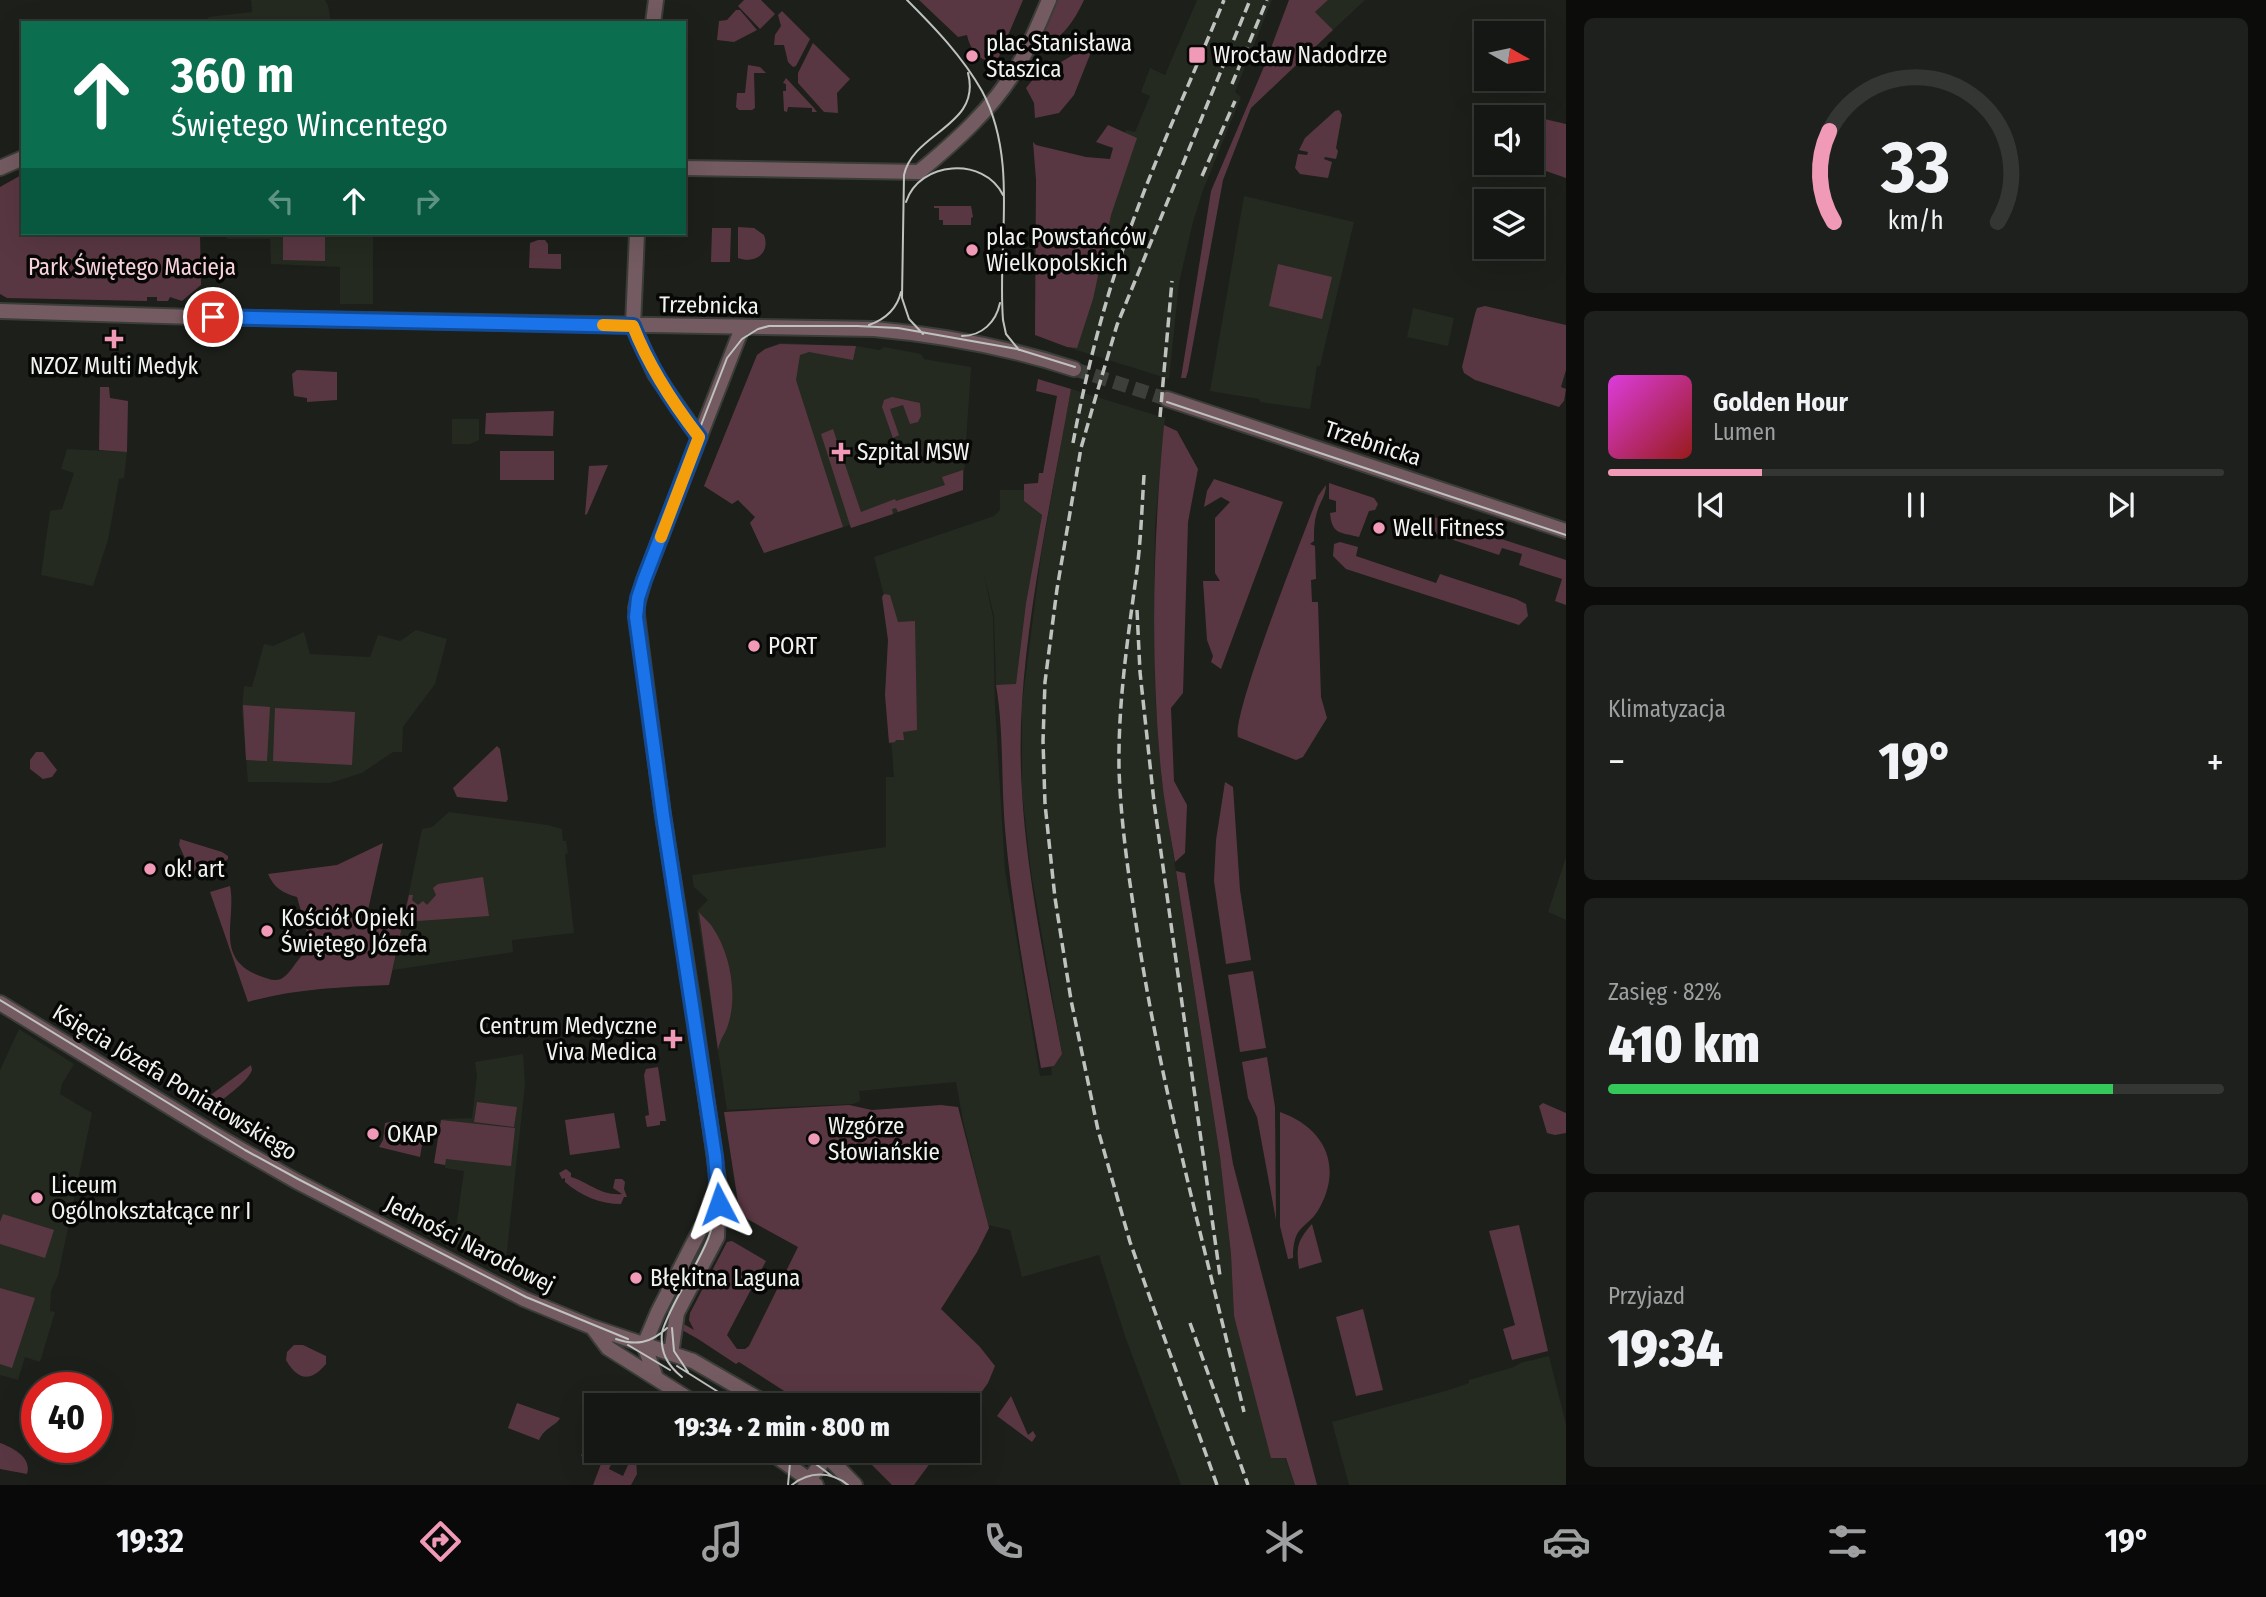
<!DOCTYPE html>
<html lang="pl">
<head>
<meta charset="utf-8">
<style>
  :root { --surface:#151714; --page:#1e201d; --text:#f1f3f6; --muted:#9d9fa0; --line:#343634; --accent:#f09ab7 }
  body { margin:0; font-family:"Fira Sans Condensed",sans-serif; background:var(--page); color:var(--text); height:100vh; display:flex; flex-direction:column; font-size:26px; white-space:nowrap }
  * { box-sizing:border-box; margin:0 }
  p { font-size:23px; color:var(--muted) }
  .icon { flex:none; width:38px; height:38px; fill:none; stroke:currentColor; stroke-width:2; stroke-linecap:round; stroke-linejoin:round }
  .map { position:relative; flex:1; overflow:hidden }
  .side { display:flex; flex-direction:column; gap:18px; padding:18px; background:#0c0d0b; width:700px }
  .side>* { flex:none }
  .banner { position:absolute; left:21px; top:21px; width:665px; height:214px; border-radius:0px; box-shadow:0 7px 28px #0002,0 0 0 2px var(--line); background:#0b6e4f; color:#fff; overflow:hidden }
  .needle { width:46px; rotate:99deg }
  .buttons { position:absolute; left:1474px; top:21px; display:grid; gap:14px }
  .buttons a { display:grid; place-items:center; width:70px; height:70px; border-radius:0px; background:var(--surface); box-shadow:0 7px 28px #0002,0 0 0 2px var(--line); font-size:35px }
  .speed { position:absolute; left:21px; top:1372px; display:flex; gap:14px; font-size:35px; font-weight:700; text-align:center }
  .speed>* { display:grid; place-content:center; width:91px; height:91px; border-radius:50%; background:var(--surface); box-shadow:0 7px 28px #0002,0 0 0 2px var(--line); line-height:1 }
  .speed .limit { border:10px solid #d22; background:#fff; color:#111 }
  .pin { position:absolute; display:grid; place-items:center; width:60px; height:60px; color:#fff; margin:-30px; border:4px solid #fff; border-radius:50%; box-shadow:0 2px 7px #0007 }
  .me { position:absolute; width:77px; margin:-38px; rotate:356deg; stroke-linejoin:round; filter:drop-shadow(0 0 5px #0008) }
  .turn { display:flex; align-items:center; gap:24px; height:147px; padding:0 35px; font-size:32px }
  .turn .icon { width:91px; height:91px; stroke-width:2.5 }
  .turn b { display:block; font-size:49px; line-height:60px }
  .lanes { display:flex; align-items:center; height:66px; padding:0 35px; background:#0003; justify-content:center; gap:35px; direction:ltr }
  .lanes .off { opacity:.35 }
  .big { font-size:52px; font-weight:800; line-height:1.1 }
  .side .card { flex:1; display:flex; flex-direction:column; justify-content:center; gap:10px; min-width:0; padding:0 24px; border-radius:10px; background:var(--page) }
  .side .dial { align-items:center; gap:0 }
  .dial svg { height:182px; overflow:visible; fill:none; stroke:var(--line); stroke-width:7; stroke-linecap:round; text-anchor:middle }
  .dial text { fill:var(--text); stroke:none }
  .song { display:flex; align-items:center; gap:21px }
  .cover { width:84px; height:84px; border-radius:10px; background:linear-gradient(135deg,hsl(300 70% 55%),hsl(0 70% 35%)) }
  .played { height:7px; border-radius:4px; background:linear-gradient(90deg,var(--accent) 25%,var(--line) 25%) }
  .keys { display:flex; justify-content:space-around; direction:ltr }
  .heat { display:flex; justify-content:space-between; align-items:center; font-size:38px; direction:ltr }
  .charge { height:10px; border-radius:5px; background:linear-gradient(90deg,#34c759 82%,var(--line) 0) }
  .trip { position:absolute; left:584px; top:1393px; width:396px; height:70px; border-radius:0px; background:var(--surface); box-shadow:0 7px 28px #0002,0 0 0 2px var(--line); font-weight:800; line-height:70px; text-align:center }
  .tabs { display:flex; height:112px; justify-content:space-around; align-items:center; background:#080908; color:var(--muted) }
  .tabs .icon { width:49px; height:49px }
  .tabs .on { color:var(--accent) }
  .tabs b { font-size:32px; color:var(--text) }
  main { display:flex; flex:1; min-height:0 }
  .map>svg:first-child { display:block }
</style>
</head>
<body>
<main>
<div class="map">
<svg width="1566" height="1485" viewBox="0 0 1566 1485">
  <rect width="100%" height="100%" fill="#1c1f1a"/>
  <path fill="#242a20" d="M251 0H325L328 5 331 23H209L208 17 252 12Z
    M1197 0H1272L1235 92 1241 97 1202 193 1193 222 1179 283 1169 379 1067 347 1086 281 1096 196 1126 130 1135 132 1150 96 1141 92 1150 68 1165 75Z
    M1328 0H1365L1333 30 1315 12Z
    M1244 196 1354 222 1320 366H1317L1310 409 1260 402 1259 399 1210 391Z
    M227 233H373V304H340V267L271 264 270 239H227Z
    M1413 308 1454 318 1448 346 1407 337Z
    M780 343 856 346 880 350 884 347 921 354 924 359 971 367 963 490 863 524 862 521 764 553 750 523 755 517 738 500 732 504 704 486 757 355 765 349Z
    M1071 389 1165 418 1155 527 1154 598 1155 693 1161 775 1220 1157 1231 1254 1234 1316 1295 1485H1181L1126 1339 1099 1255 1022 1277 1010 1230 988 1225 963 1121 956 1082 859 1091 860 1101 853 1104 727 1110 697 911 708 900 694 887 692 875 886 847V777H894L889 715V614L874 557 994 516 1000 510V490H1024V501L1042 515 1026 603 1016 685H996L994 616 984 574 993 617 995 706 1005 870 1040 1076 1052 1075 1051 1067 1054 1066 1062 1054 1031 872 1022 792V704L1041 555Z
    M452 419H479V440L470 444H452Z
    M67 449 127 452 124 478 119 479 108 540 93 586 41 575 50 511 62 509 74 473 61 469Z
    M416 630 447 639 435 684 403 727 402 752H393L362 773 330 783 248 782 242 711 244 686 252 687 264 644 273 646 304 632 310 654 370 657 378 635 400 641Z
    M449 812 548 825 562 829 563 841H566L568 853 565 855 574 933 512 940 513 952 393 970 422 829 432 827Z
    M1566 857V920L1548 912Z
    M19 1029 74 1064 62 1084 60 1094 92 1113 58 1276 51 1291 50 1311 55 1312 40 1362 25 1357 18 1380 0 1375V1070Z
    M523 1054 525 1084 506 1260 503 1267 454 1242 464 1171 445 1168V1165L434 1163 441 1119 472 1118 477 1075 475 1062Z
    M1549 1356 1566 1424V1485H1349L1332 1422 1449 1390 1469 1383V1380L1514 1367 1520 1363Z"/>
  <path fill="#593742" d="M744 0H761L775 14 760 29 738 6Z
    M919 0H1023L998 59C982 66 970 50 967 35L958 37Z
    M1057 0H1084C1076 18 1059 45 1038 47Z
    M1289 0H1328L1315 12 1333 30 1251 108 1223 180 1188 371 1186 378H1181L1211 191 1263 69Z
    M736 10H740L757 30 734 42 717 40 719 21 727 20Z
    M782 11 810 39 796 66 793 67 788 62 784 45H774L775 35 781 26 778 15Z
    M1095 42 1074 95 1059 113 1035 118 1034 103 1026 88 1034 78Z
    M813 43 850 79 837 93 838 113 824 112 798 83V73Z
    M748 65 760 67 766 73H754L755 108 752 110H739L736 107 737 93H745Z
    M786 78 814 108 817 112H812V108L788 107 787 112 784 111 783 91H786V84L783 83Z
    M1339 110 1342 115 1336 148 1338 151 1336 159 1325 157 1324 159 1332 162 1328 178 1300 174 1295 168 1298 154 1307 155 1308 152 1299 150 1305 138 1335 111Z
    M1505 110 1566 124V178L1543 170 1531 163V117H1504Z
    M1108 125 1137 138 1111 215 1093 299 1077 348 1067 347 1035 335 1036 180 1033 142 1036 145 1086 157 1110 159 1113 148 1096 142Z
    M23 174V233H200L201 285 182 301 170 297 168 301H157V297H147V301L7 298 0 294V187Z
    M934 206H971L973 217 971 218V225H943V220H939V208H934Z
    M738 227 754 228 764 235C771 254 754 264 738 258Z
    M712 228H731L730 262H711Z
    M283 236 325 237V261L283 260Z
    M538 240H545L548 244V254H561V269L529 268 530 243Z
    M1278 264 1332 277 1322 319 1269 306Z
    M1485 306 1566 325V370L1561 387 1566 389 1564 401 1559 407 1475 380 1464 373 1462 367 1475 314 1477 308Z
    M780 344 856 346 853 360 809 352 800 355 796 380 843 527 764 553 750 523 755 517 738 500 732 504 704 486 757 355 765 349Z
    M297 370 337 372V400L307 402V398L294 396 292 374Z
    M1038 379 1071 389C1053 492 1029 597 1022 703 1014 820 1041 939 1062 1054L1054 1066 1041 1068C1027 989 1012 910 1005 829 1001 781 1004 732 996 685L1016 684 1026 603 1042 515 1024 501V484L1038 483 1039 473H1043L1057 396 1036 391Z
    M100 387H109L110 398 128 401 127 452 99 450Z
    M892 397 920 403 921 416 918 422 910 424 903 405 890 409 899 435 893 438 882 407 884 400Z
    M554 411 553 436 485 434 486 413Z
    M1164 425 1177 431 1198 469 1188 522 1183 693 1171 708 1174 781 1187 805 1185 853 1175 862C1170 832 1164 802 1161 772 1150 656 1153 541 1164 425Z
    M833 429 861 512 895 499 896 501 945 485 942 477 963 470V490L898 512 896 508 892 509 893 514 851 528 821 434Z
    M500 451H554V480H500Z
    M608 465 587 514 585 515 589 466Z
    M1214 479 1283 502 1221 669 1211 662 1213 656 1207 640 1203 581H1220L1215 573V518L1230 502 1221 497 1204 507 1207 491Z
    M1329 483 1374 498 1378 504 1375 510 1369 511 1359 537C1340 532 1332 535 1330 513L1336 512V501L1329 499Z
    M1326 485C1326 495 1320 502 1317 512 1314 522 1314 531 1314 541L1310 544 1315 546 1316 579 1311 580 1312 602H1318L1321 697 1327 718 1303 757 1296 760 1238 737C1231 715 1305 531 1318 496Z
    M1428 515 1566 560V605L1555 601 1562 579 1519 565 1522 554 1502 548 1499 555 1423 530Z
    M1340 542 1358 547 1356 556 1436 583 1440 574 1516 599 1526 604 1528 616 1519 625 1346 569 1333 556 1334 544Z
    M884 594 890 595 898 622 915 621 917 730 903 732 904 740H896L895 742 889 743 885 695 888 640 882 597Z
    M243 705 270 707 267 761 246 760Z
    M275 708 355 712 352 765 273 761Z
    M497 746 500 749 508 799 506 802 457 797 453 788Z
    M36 752H43L57 770 52 777 43 779 30 769V760Z
    M1225 782 1233 787 1240 890 1251 960 1226 964 1214 881 1216 840Z
    M180 839 222 852 228 856V859L223 863 191 872 179 845Z
    M383 843 368 910 382 912V923L402 927 389 985C341 987 293 989 248 1002L210 892 230 886C237 920 213 958 260 976 266 978 274 982 281 979 292 973 297 957 311 947L297 897C283 893 274 888 268 874L337 865Z
    M1176 871 1185 873 1233 1164 1317 1485H1295L1286 1458H1271L1234 1316 1231 1254 1220 1157Z
    M483 877 489 916 403 922 409 895H413L412 900 418 905 423 901 427 905 436 895 433 888 438 884Z
    M699 912C703 918 709 921 713 928 730 953 738 995 728 1025 725 1035 720 1038 718 1050Z
    M1253 971 1266 1048 1240 1052 1228 975Z
    M1267 1057 1275 1107 1276 1220 1257 1117 1248 1098 1242 1062Z
    M251 1065 252 1070C246 1085 226 1094 216 1107L208 1102V1097Z
    M658 1067 666 1121H660V1125L647 1127 645 1116 649 1115 644 1075 646 1069Z
    M477 1102 517 1107 514 1127 474 1122Z
    M1543 1103 1566 1113V1133L1555 1135 1547 1133 1539 1106Z
    M849 1105 872 1110 941 1105 958 1107 989 1228 977 1252 941 1309 980 1347 995 1366 988 1383 968 1411V1405H806L739 1362 736 1364 698 1339 682 1330V1323L694 1330 689 1320 690 1313 727 1242 732 1241 766 1261 727 1335 737 1349H745L749 1346 798 1247 740 1215 724 1112Z
    M1280 1112C1323 1127 1343 1164 1320 1207 1308 1230 1293 1222 1293 1258L1288 1259 1280 1226Z
    M614 1113 620 1148 570 1155 565 1120Z
    M441 1120 515 1128 511 1166 446 1159 445 1165 434 1163Z
    M395 1121 425 1127 420 1157 379 1147 383 1140 385 1123Z
    M566 1169 571 1173V1177C588 1182 601 1196 622 1194L613 1188 615 1179H622L625 1182 624 1189 627 1197H624L621 1204C600 1204 581 1196 565 1182V1178L562 1179 559 1173Z
    M3 1214 54 1230 45 1258 0 1244V1222Z
    M1312 1224 1322 1262 1299 1269C1296 1247 1297 1241 1312 1224Z
    M1519 1225 1548 1351 1512 1360 1503 1329 1515 1325 1489 1231Z
    M0 1288 35 1298 12 1368 0 1364Z
    M1363 1309 1383 1390 1356 1396 1336 1317Z
    M294 1345H303L326 1356V1364C311 1382 298 1381 286 1360L287 1352Z
    M1011 1396 1028 1435 1033 1431 1036 1436 1032 1442 997 1416Z
    M517 1403 560 1418C556 1426 545 1427 539 1440L508 1428Z
    M592 1429 597 1430V1451H625L620 1461 614 1458 609 1469 623 1476 628 1465 623 1462 629 1452 636 1459 637 1474 631 1485H593L601 1464 581 1456Z
    M0 1443C14 1448 32 1458 27 1474L0 1469Z
    M858 1451H939L914 1485H892Z"/>
  <g fill="none" stroke-linecap="round" stroke-linejoin="round">
    <path stroke="#3c3f3a" stroke-width="14" stroke-dasharray="14 7" stroke-linecap="butt" d="M1074 369 1167 399"/>
    <g stroke="#3a3d38" stroke-width="18">
      <path id="minor" d="M653 23 656 0
        M0 168 23 158
        M684 168 919 172C955 142 992 109 1016 69 1030 47 1039 23 1049 0
        M637 233 633 326 655 374 699 437
        M0 311 195 317 874 329C942 335 1010 348 1074 369
        M1167 399 1566 531
        M0 1003 209 1131 296 1181 524 1299 592 1327 693 1361 769 1405
        M593 1328 608 1348 698 1405
        M671 1354 677 1313 717 1237 719 1187 692 998 663 815 636 608 644 580 742 328
        M656 1378 644 1345 658 1312 701 1228 716 1222
        M769 1451 816 1485
        M822 1451 855 1485
        M805 1485 827 1456"/>
    </g>
    <use href="#minor" stroke="#745b62" stroke-width="14"/>
    <path stroke="#bfc2be" stroke-width="2" d="M907 0C935 28 962 56 982 91 1019 160 997 245 1003 320L1006 334 1019 350
      M906 202C919 161 984 156 1003 195
      M869 325C886 319 897 309 901 292
      M923 334 909 319 902 298 904 175C913 132 982 126 968 73
      M962 336C982 336 996 322 1000 303
      M1167 402 1566 535
      M0 1000 245 1150 298 1179 526 1297 628 1339
      M672 1328 674 1351 688 1372
      M616 1339C636 1346 651 1343 667 1328
      M628 1345 670 1370
      M677 1366 739 1405
      M682 1377C667 1365 660 1352 662 1332 677 1285 718 1246 717 1194L633 624 634 600 643 575 727 358 742 339 758 329 769 326H857L898 328 1017 349 1075 367
      M786 1451 790 1463 788 1485
      M798 1451 832 1476
      M792 1485C809 1471 831 1471 848 1485"/>
    <path stroke="#bfc2be" stroke-width="3.5" stroke-dasharray="10 5" stroke-linecap="butt" d="M1232 84 1267 0
      M1202 176 1235 101
      M1160 417 1172 281
      M1073 443C1085 378 1101 314 1122 252 1151 166 1190 84 1224 0
      M1144 475C1142 506 1141 538 1137 570 1128 637 1118 701 1119 769 1121 828 1130 885 1139 943 1164 1101 1207 1256 1244 1412
      M1137 610 1140 672 1154 802 1220 1276
      M1190 1323 1248 1485
      M1217 1485 1130 1242 1098 1130 1071 1000 1055 898 1045 804 1043 741 1045 682 1057 589 1081 448 1096 396 1117 325 1250 0"/>
  </g>
  <g fill="none" stroke-linecap="round" stroke-linejoin="round">
    <g stroke="#114b97" stroke-width="18">
      <path id="route" d="M213 317 633 326C649 367 672 402 699 437L644 580 638 598 636 617 663 815 715 1156 719 1204"/>
    </g>
    <use href="#route" stroke="#1a73e8" stroke-width="12"/>
    <path stroke="#f59e0b" stroke-width="12" d="M603 325 633 326C649 367 672 402 699 437L661 537"/>
  </g>
  <g fill="#f09ab7" stroke="#070806" stroke-width="2.5">
    <rect x="1188" y="46" width="18" height="18" rx="3.5"/>
    <circle cx="972" cy="56" r="7"/>
    <circle cx="972" cy="250" r="7"/>
    <path d="M110.5 328.5h7v7h7v7h-7v7h-7v-7h-7v-7h7z"/>
    <path d="M837.5 441.5h7v7h7v7h-7v7h-7v-7h-7v-7h7z"/>
    <circle cx="1379" cy="528" r="7"/>
    <circle cx="754" cy="646" r="7"/>
    <circle cx="150" cy="869" r="7"/>
    <circle cx="267" cy="931" r="7"/>
    <path d="M669.5 1028.5h7v7h7v7h-7v7h-7v-7h-7v-7h7z"/>
    <circle cx="373" cy="1134" r="7"/>
    <circle cx="814" cy="1139" r="7"/>
    <circle cx="37" cy="1198" r="7"/>
    <circle cx="636" cy="1278" r="7"/>
  </g>
  <g text-anchor="middle" dominant-baseline="central" stroke-width="7" stroke-linejoin="round" paint-order="stroke">
    <g font-size="23" fill="#f1f3f0" stroke="#070806" text-anchor="start">
      <text x="986" y="43">plac Stanisława<tspan x="986" dy="26">Staszica</tspan></text>
      <text x="1213" y="55">Wrocław Nadodrze</text>
      <text x="986" y="237">plac Powstańców<tspan x="986" dy="26">Wielkopolskich</tspan></text>
      <text x="114" y="366" text-anchor="middle">NZOZ Multi Medyk</text>
      <text x="857" y="452">Szpital MSW</text>
      <text x="1393" y="528">Well Fitness</text>
      <text x="768" y="646">PORT</text>
      <text x="164" y="869">ok! art</text>
      <text x="281" y="918">Kościół Opieki<tspan x="281" dy="26">Świętego Józefa</tspan></text>
      <text x="657" y="1026" text-anchor="end">Centrum Medyczne<tspan x="657" dy="26">Viva Medica</tspan></text>
      <text x="828" y="1126">Wzgórze<tspan x="828" dy="26">Słowiańskie</tspan></text>
      <text x="387" y="1134">OKAP</text>
      <text x="51" y="1185">Liceum<tspan x="51" dy="26">Ogólnokształcące nr I</tspan></text>
      <text x="650" y="1278">Błękitna Laguna</text>
    </g>
    <g font-size="23" fill="#f8d3de" stroke="#070806">
      <text x="132" y="267">Park Świętego Macieja</text>
    </g>
    <g font-size="23" fill="#f1f3f0" stroke="#070806">
      <text transform="translate(709 305) rotate(1)">Trzebnicka</text>
      <text transform="translate(1373 443) rotate(18)">Trzebnicka</text>
      <text transform="translate(175 1082) rotate(31)">Księcia Józefa Poniatowskiego</text>
      <text transform="translate(470 1244) rotate(27)">Jedności Narodowej</text>
    </g>
  </g>
</svg>
<div class="buttons">
<a><svg class="needle" viewBox="-14 -14 28 28"><path d="M0-13l5 13h-10z" fill="#e53935"/><path d="M0 13l5-13h-10z" fill="#9d9fa0"/></svg></a>
<a><svg class="icon" aria-label="sound" viewBox="0 0 24 24"><path d="M4 9h4l5-4v14l-5-4H4zM17 9q2 3 0 6"/></svg></a>
<a><svg class="icon" aria-label="layers" viewBox="0 0 24 24"><path d="M12 4l9 5-9 5-9-5zM3 14l9 5 9-5"/></svg></a>
</div>
<div class="speed"><div class="limit">40</div></div>
<div class="pin" style="left:213px;top:317px;background:#d93025"><svg class="icon" aria-label="arrive" viewBox="0 0 24 24"><path d="M6 21V4h12l-3 4 3 4H6"/></svg></div>
<svg class="me" style="left:719px;top:1204px" viewBox="-20 -20 40 40"><path d="M0-17L14 15 0 8-14 15z" fill="#1a73e8" stroke="#fff" stroke-width="4"/></svg>
<div class="trip">19:34 · 2 min · 800 m</div>
<div class="banner">
<div class="turn"><svg class="icon" aria-label="ahead" viewBox="0 0 24 24"><path d="M12 20V5M6 11l6-6 6 6"/></svg><div><b>360 m</b>Świętego Wincentego</div></div>
<div class="lanes"><svg class="icon off" aria-label="left" viewBox="0 0 24 24"><path d="M17 20v-9H6M10 6l-5 5 5 5"/></svg><svg class="icon" aria-label="ahead" viewBox="0 0 24 24"><path d="M12 20V5M6 11l6-6 6 6"/></svg><svg class="icon off" aria-label="right" viewBox="0 0 24 24"><path d="M7 20v-9h11M14 6l5 5-5 5"/></svg></div>
</div>
</div>
<section class="side">
<div class="card dial"><svg viewBox="0 0 100 80">
<path d="M14 69A42 42 0 1 1 86 69"/>
<path d="M14 69A42 42 0 0 1 12 29" stroke="#f09ab7"/>
<text x="50" y="56" font-size="32" font-weight="700">33</text>
<text x="50" y="72" font-size="11">km/h</text>
</svg></div>
<div class="card">
<div class="song"><i class="cover"></i><div><b>Golden Hour</b><p>Lumen</p></div></div>
<div class="played"></div>
<div class="keys"><svg class="icon" aria-label="previous" viewBox="0 0 24 24"><path d="M18 5L8 12l10 7zM5 5v14"/></svg><svg class="icon" aria-label="pause" viewBox="0 0 24 24"><path d="M8 5v14M16 5v14"/></svg><svg class="icon" aria-label="next" viewBox="0 0 24 24"><path d="M6 5l10 7-10 7zM19 5v14"/></svg></div>
</div>
<div class="card"><p>Klimatyzacja</p>
<div class="heat"><a>−</a><b class="big">19°</b><a>+</a></div>
</div>
<div class="card"><p>Zasięg · 82%</p><b class="big">410 km</b><div class="charge"></div></div>
<div class="card"><p>Przyjazd</p><b class="big">19:34</b></div>
</section>
</main>
<nav class="tabs">
<b>19:32</b>
<svg class="icon on" aria-label="directions" viewBox="0 0 24 24"><path d="M12 3l9 9-9 9-9-9zM9 14v-3h6M13 9l2 2-2 2"/></svg>
<svg class="icon" aria-label="music" viewBox="0 0 24 24"><path d="M9 18V5l10-2v13"/><circle cx="6" cy="18" r="3"/><circle cx="16" cy="16" r="3"/></svg>
<svg class="icon" aria-label="phone" viewBox="0 0 24 24"><path d="M5 4h4l2 5-3 2q2 4 5 5l2-3 5 2v4C11 20 4 13 5 4z"/></svg>
<svg class="icon" aria-label="climate" viewBox="0 0 24 24"><path d="M12 3v18M4 7l16 10M4 17L20 7"/></svg>
<svg class="icon" aria-label="car" viewBox="0 0 24 24"><path d="M5 17H2v-5l4-1 3-4h7l3 4 3 1v5h-3M9 17h6M6 11h13"/><circle cx="7" cy="17" r="2"/><circle cx="17" cy="17" r="2"/></svg>
<svg class="icon" aria-label="filters" viewBox="0 0 24 24"><path d="M4 7h16M4 17h16"/><circle cx="9" cy="7" r="2"/><circle cx="15" cy="17" r="2"/></svg>
<b>19°</b>
</nav>
</body>
</html>
